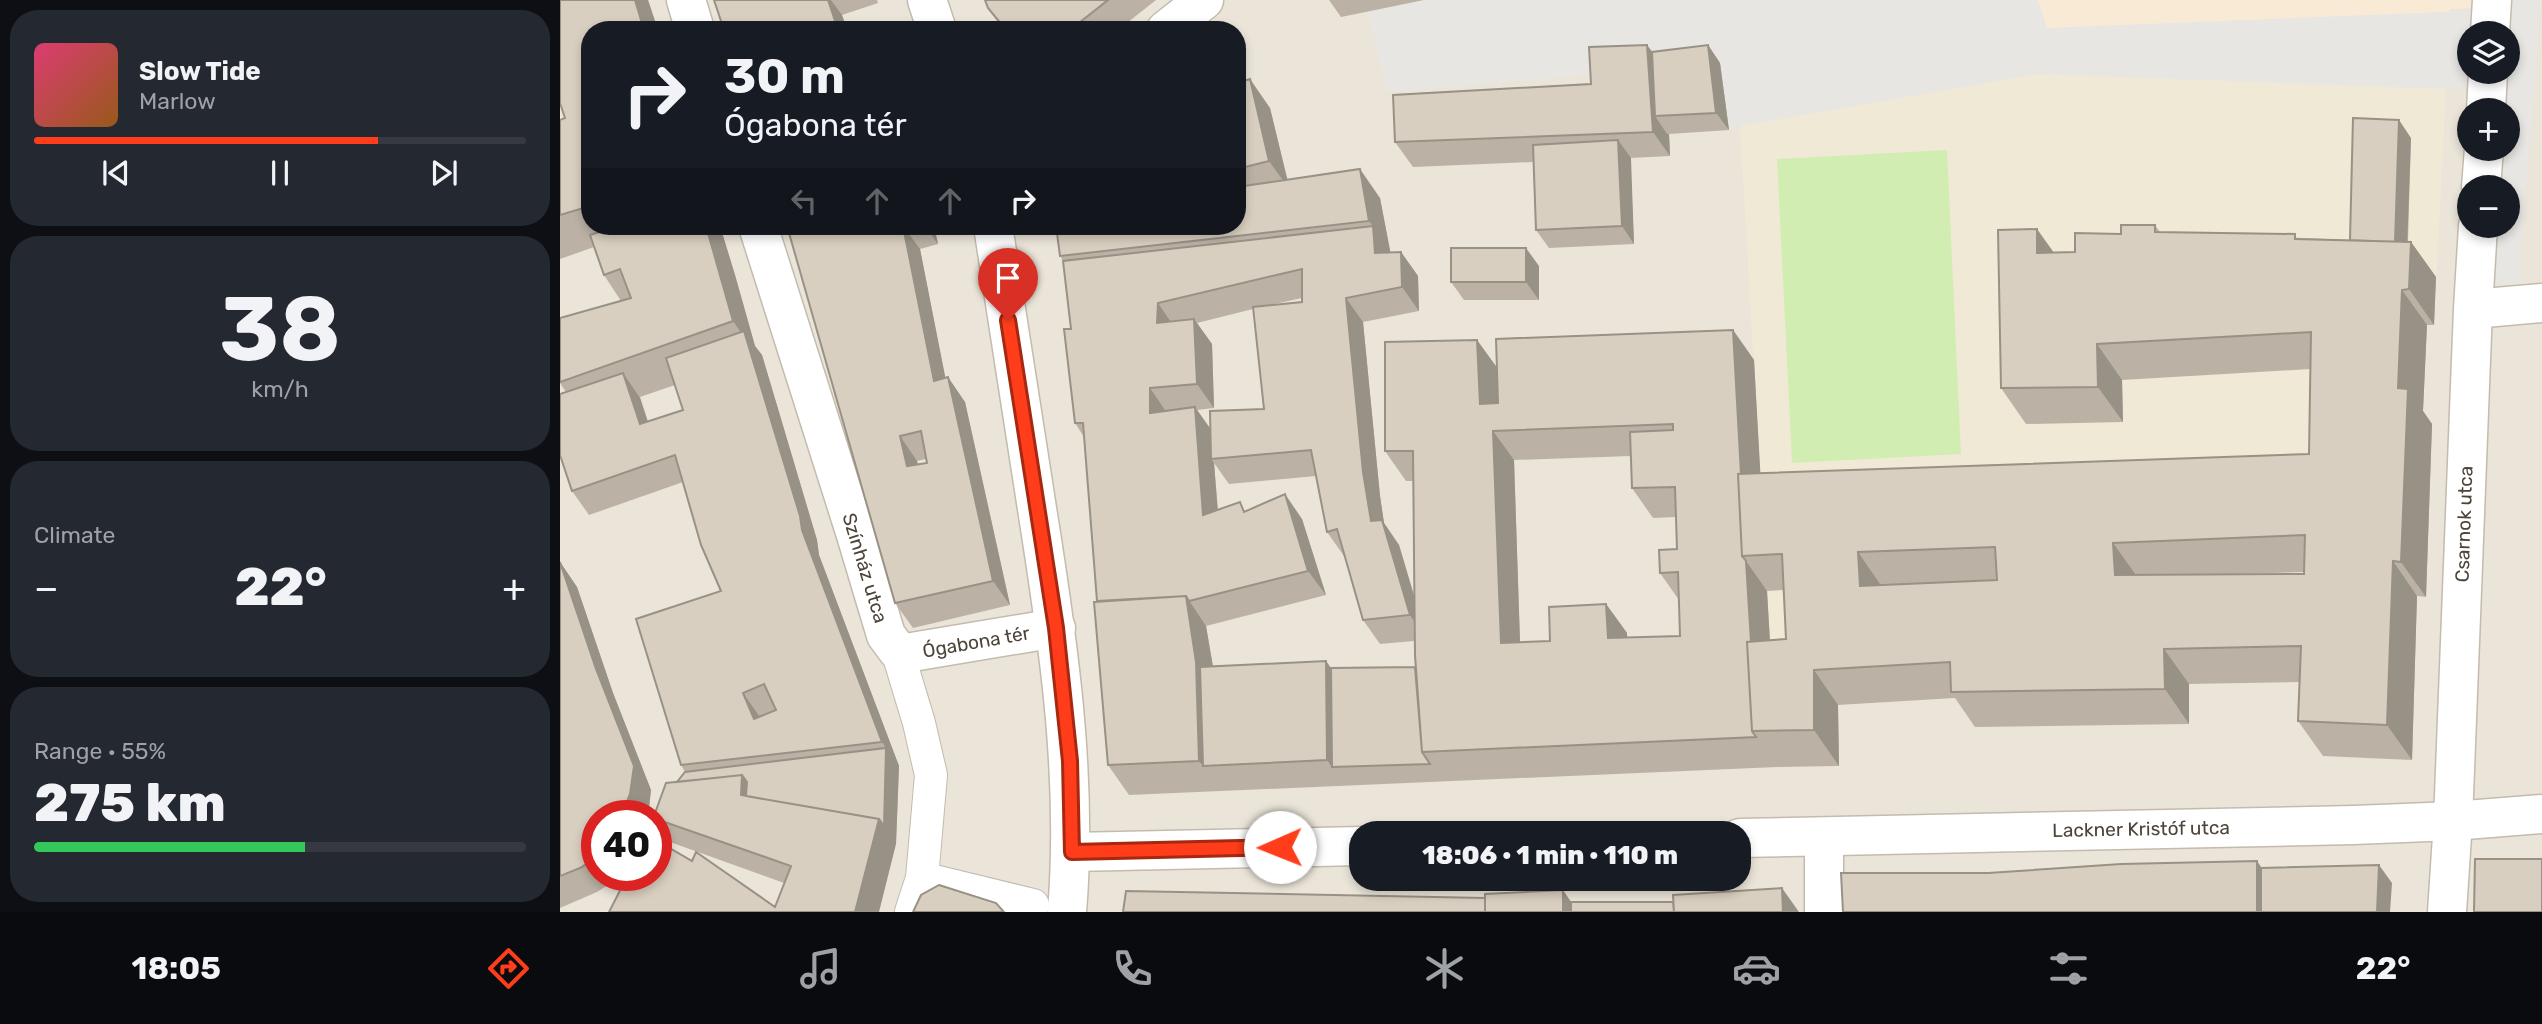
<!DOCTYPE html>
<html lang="en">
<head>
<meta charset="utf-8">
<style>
  :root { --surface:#171b24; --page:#242831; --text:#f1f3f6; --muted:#9ea1a6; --line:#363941; --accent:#ff3d1a }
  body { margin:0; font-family:Rubik,sans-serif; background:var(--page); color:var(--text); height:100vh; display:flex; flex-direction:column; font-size:26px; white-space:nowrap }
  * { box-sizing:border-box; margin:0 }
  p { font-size:23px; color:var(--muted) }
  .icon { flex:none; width:38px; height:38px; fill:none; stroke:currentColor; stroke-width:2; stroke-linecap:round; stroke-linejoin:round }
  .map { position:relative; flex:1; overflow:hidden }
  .sheet { display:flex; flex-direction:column; gap:10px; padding:10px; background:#0d0f14; width:560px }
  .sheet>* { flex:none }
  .guide { position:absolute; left:21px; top:21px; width:665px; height:214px; border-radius:28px; box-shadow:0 4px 10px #0003; background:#171b24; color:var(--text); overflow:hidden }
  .buttons { position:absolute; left:1897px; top:21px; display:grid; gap:14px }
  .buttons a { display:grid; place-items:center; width:63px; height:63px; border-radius:50%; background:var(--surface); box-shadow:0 4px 10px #0003; font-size:35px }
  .speed { position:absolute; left:21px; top:800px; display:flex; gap:14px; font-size:35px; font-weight:700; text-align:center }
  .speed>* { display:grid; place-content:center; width:91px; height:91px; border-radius:50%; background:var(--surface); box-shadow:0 4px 10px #0003; line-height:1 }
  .speed .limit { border:10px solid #d22; background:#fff; color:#111 }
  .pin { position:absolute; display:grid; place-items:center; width:60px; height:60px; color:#fff; margin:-72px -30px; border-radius:50% 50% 50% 0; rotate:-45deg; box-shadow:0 0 7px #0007 }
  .pin .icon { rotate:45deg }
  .me { position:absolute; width:77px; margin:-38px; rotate:269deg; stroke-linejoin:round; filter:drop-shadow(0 0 5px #0008) }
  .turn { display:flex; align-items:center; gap:24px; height:147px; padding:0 28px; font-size:32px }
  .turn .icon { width:91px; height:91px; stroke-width:2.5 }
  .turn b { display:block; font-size:49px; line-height:60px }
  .lanes { display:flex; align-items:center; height:66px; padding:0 28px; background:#0003; justify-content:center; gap:35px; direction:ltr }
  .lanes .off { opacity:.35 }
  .big { font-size:52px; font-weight:800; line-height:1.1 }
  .sheet .tile { flex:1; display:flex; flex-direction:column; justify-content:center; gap:10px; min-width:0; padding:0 24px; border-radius:28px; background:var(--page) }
  .sheet .dial { align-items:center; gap:0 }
  .dial b { font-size:91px; line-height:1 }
  .song { display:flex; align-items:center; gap:21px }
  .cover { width:84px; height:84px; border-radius:10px; background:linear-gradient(135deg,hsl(340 70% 55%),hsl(30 70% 35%)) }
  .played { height:7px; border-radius:4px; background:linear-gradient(90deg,var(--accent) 70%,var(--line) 70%) }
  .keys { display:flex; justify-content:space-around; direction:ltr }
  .heat { display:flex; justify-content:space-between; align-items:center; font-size:38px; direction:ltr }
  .charge { height:10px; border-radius:5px; background:linear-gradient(90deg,#34c759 55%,var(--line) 0) }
  .trip { position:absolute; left:789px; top:821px; width:402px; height:70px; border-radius:28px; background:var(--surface); box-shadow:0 4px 10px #0003; font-weight:800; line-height:70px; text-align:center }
  .dock { display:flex; height:112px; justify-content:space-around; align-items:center; background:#090b0e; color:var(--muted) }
  .dock .icon { width:49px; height:49px }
  .dock .on { color:var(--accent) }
  .dock b { font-size:32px; color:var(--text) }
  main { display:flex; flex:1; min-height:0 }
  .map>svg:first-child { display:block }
</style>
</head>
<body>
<main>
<section class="sheet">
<div class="tile">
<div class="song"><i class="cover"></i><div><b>Slow Tide</b><p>Marlow</p></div></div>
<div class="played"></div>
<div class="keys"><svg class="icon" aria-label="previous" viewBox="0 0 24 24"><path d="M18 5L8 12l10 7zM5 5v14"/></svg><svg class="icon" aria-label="pause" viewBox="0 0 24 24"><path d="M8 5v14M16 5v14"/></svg><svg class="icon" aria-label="next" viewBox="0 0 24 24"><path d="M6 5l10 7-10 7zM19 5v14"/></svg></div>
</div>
<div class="tile dial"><b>38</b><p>km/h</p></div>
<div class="tile"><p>Climate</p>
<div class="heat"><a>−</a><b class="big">22°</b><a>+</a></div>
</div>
<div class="tile"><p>Range · 55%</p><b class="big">275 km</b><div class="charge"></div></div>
</section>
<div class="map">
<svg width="1982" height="912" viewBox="0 0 1982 912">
  <rect width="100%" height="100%" fill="#f7f3eb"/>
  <path fill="#ebe5d9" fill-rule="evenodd" d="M0 0H1982V912H0ZM30 30H677V226H30ZM1909 33H1948V72H1909ZM1909 110H1948V149H1909ZM1181 126 1876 277 1874 324 1867 325 1863 424 1865 597 1857 596 1766 681 1629 684 1278 705 1217 767ZM1909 187H1948V226H1909ZM37 816H96V875H37ZM802 833H1180V878H802Z"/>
  <path fill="#f9ead6" d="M1474 0H1918V8L1890 9 1886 89 1477 74Z"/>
  <path fill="#f0e9d5" d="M1477 74 1886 89 1874 325 1867 326 1863 423 1866 597H1857L1852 760 1763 756 1766 681 1629 684V724L1415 727 1414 697 1279 705V766L1217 767 1180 126Z"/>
  <path fill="#d2edb2" d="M1387 150 1401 454 1232 463 1217 159Z"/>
  <path fill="#e8e6e3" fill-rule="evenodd" d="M864 0H1478L1487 28 1930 10 1931 0H1981L1958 296 1916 268 1918 226H1948V187H1920L1922 149H1948V110H1925L1926 83 1886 89 1477 74 1180 126 1169 130 1160 63 827 92 808 12ZM1909 33H1948V72H1909Z"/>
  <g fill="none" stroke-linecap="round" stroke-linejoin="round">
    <g stroke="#c3bbad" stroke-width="34">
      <path id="pedestrian" d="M337 650 359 723 371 775 362 878 351 912
        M362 878 473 905"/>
    </g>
    <g stroke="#c3bbad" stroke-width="41">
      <path id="minor" d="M126 0 135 30
        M606 30 644 0
        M1930 33 1932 0
        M1926 110 1928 72
        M1921 187 1924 149
        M198 226 296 535 326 635 337 650 346 653 496 628
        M1913 309 1982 303
        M1264 912V837
        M1887 912 1893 821 1913 309 1918 226"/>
    </g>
    <g stroke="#c3bbad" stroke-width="41">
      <path id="tertiary" d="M367 0 377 30
        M433 226C448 322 463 419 478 515 499 647 518 779 507 912
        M1180 838 1794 825 1893 821 1982 814
        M512 852 802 846"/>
    </g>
    <use href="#pedestrian" stroke="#fff" stroke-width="32"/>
    <use href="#minor" stroke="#fff" stroke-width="38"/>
    <use href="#tertiary" stroke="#fff" stroke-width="38"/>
  </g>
  <path fill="#bbb2a5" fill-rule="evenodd" d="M0 0H88L98 30H30V226H160L175 275 195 346 202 355 257 540 259 555 339 766 336 844 215 907 224 883 110 842 96 822V816L117 782 125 772 121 765 161 591 123 482 29 515 12 491 6 392 0 383V318L61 301 44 275 34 247 0 259V120L5 118ZM115 385 123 410 88 422 80 397Z
    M154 0H317L318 3 282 15 287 30H164Z
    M425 0H596L558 30H444L428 8Z
    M769 0H864L781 17Z
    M1087 45 1092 52 1148 45 1160 63 1169 130 1109 134 1110 156 1070 158 1074 244 989 248 976 230 973 162 853 167 835 142 1031 84Z
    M677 83 710 108 727 180 820 198 830 252H841L858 276 859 311 803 322 820 496 824 523 839 545 854 595 853 481H846L825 451 917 340 937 368 1173 330 1194 360 1200 473 1749 454 1750 369 1562 380 1563 422 1466 424 1441 388 1493 252H1515L1561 234 1595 225 1600 232 1790 240 1851 138 1848 242H1851L1876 277 1874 325H1867L1863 411 1872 424 1866 597 1857 596 1852 760 1763 756 1738 721 1740 682 1629 684V724L1415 727 1395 698 1278 705 1279 766 1217 767 569 795 548 765 537 601 524 437 515 423 511 329 503 261 500 256 677 226ZM742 298V302L710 305ZM693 309 704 409 650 429 637 410 654 408 652 344 637 323ZM1071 456 1072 488 1093 518 1116 517 1117 549 1100 573 1119 600 1120 636 1067 638V633L1046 604 990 641 960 642 954 460ZM654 463 669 484 756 476 767 532 784 556H785L803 620 820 644 854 641 855 667 771 668 766 661 653 666 646 626 766 595 742 519 686 511 658 510ZM1744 572V574H1674ZM1224 590 1226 639 1210 640 1207 591Z
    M227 226H374L378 244 360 249 385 378 405 402 450 605 353 628 335 603ZM366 459 367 463 358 464 357 461Z
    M979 266V300H904L891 282Z
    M0 562 17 587 53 693 91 790 88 816H37V875H63L62 876 37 892 0 908Z"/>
  <path fill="#989186" d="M75 0H88L98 30H84Z
    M268 0H271L282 15 287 30H278Z
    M1087 45 1105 69 1095 116 1107 134H1109L1110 156 1093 132Z
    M1148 45 1160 63 1169 130 1156 113Z
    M690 79 710 108 730 190 709 161Z
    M1839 120 1851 138 1846 277 1834 259Z
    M1058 140 1071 158 1074 244 1062 226Z
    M800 169 820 198 830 250 809 221Z
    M146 226H160L175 275 195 346 202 355 257 540 259 555 339 766 336 844 324 826 326 748 322 742 242 530 187 341 173 321Z
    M343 226 360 249 391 406 374 381Z
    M365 226H374L378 244Z
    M813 226 830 250 832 277 815 253Z
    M1477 229 1502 264 1477 253Z
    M1851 242 1876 277 1874 325 1849 289Z
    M966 248 979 266V300L966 282Z
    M841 252 858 276 859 311 842 287Z
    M1842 290 1867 325 1863 411 1872 424 1866 597 1841 562 1838 388Z
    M786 298 803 322 820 496 824 523 839 545 867 640 850 615 811 521 803 472Z
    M598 303 615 328 597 323Z
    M634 319 652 344 654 408 637 384Z
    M1173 330 1194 360 1205 555 1186 556Z
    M917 340 938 369 941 431 920 404Z
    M1537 344 1562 380 1563 422 1538 387Z
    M63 373 80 398 97 449 80 424Z
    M388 377 405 402 450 605 433 581Z
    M590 388 607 413H590Z
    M635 407 652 431 651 459 654 463 660 540 643 515Z
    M933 431 954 460 961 672 941 643Z
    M340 436 357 461 364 490 347 466Z
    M725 494 742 519 766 595 748 571Z
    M1553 543 1578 578 1555 575Z
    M1298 552 1322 587 1300 586Z
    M1186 561 1207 591 1215 731H1196Z
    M1833 561 1857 596 1852 760 1827 725Z
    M0 562 17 587 53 693 91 790 88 816H61L36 669Z
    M626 596 646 626 657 691 643 766 639 761Z
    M1046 604 1067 633 1068 668 1048 638Z
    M1604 649 1629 684V724L1605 689Z
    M766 661 783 686 772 767 767 760Z
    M1254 670 1278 705 1279 766 1254 730Z
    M183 693 200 717 194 719Z
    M182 775 199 800 181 795Z
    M319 819 336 844 319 912H295Z
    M1697 861 1714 886V912H1697Z
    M1819 865 1832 883 1830 912H1817Z
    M1222 888 1239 912H1223Z
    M1003 890 1018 912H1003Z"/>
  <path fill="#d9cfc0" stroke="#989186" stroke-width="2" fill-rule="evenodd" d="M0 0H75L84 30H30V206L0 215V120L5 118 0 103Z
    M154 0H268L278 30H164Z
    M425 0H548L510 30H446L428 8Z
    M1087 45 1093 132 835 142 833 95 1031 84 1029 47Z
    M1148 45 1156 113 1095 116 1092 52Z
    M690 79 709 161 677 169V83Z
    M1793 118 1839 120 1835 242 1790 240Z
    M1058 140 1062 226 976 230 973 145Z
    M800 169 809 221 500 256 496 226H677V187Z
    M1561 225H1595V232L1735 234V239L1851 242 1849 289 1842 290 1838 388 1848 389 1841 562 1833 561 1827 725 1738 721 1741 646 1604 649 1605 689 1391 692 1390 662 1254 670V730L1192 731 1187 642 1226 639 1222 554 1182 556 1178 474 1749 454 1751 332 1537 344 1538 387 1441 388 1438 230 1477 229V253L1515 252V233L1561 234ZM1745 535 1744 574 1555 575 1553 543ZM1435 547 1437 580 1300 586 1298 552Z
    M55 226H146L173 321 0 382V318L71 298 60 269 44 275 30 235 55 227Z
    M227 226H343L374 381 388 377 433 581 335 603ZM361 431 367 463 347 466 340 436Z
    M813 226 815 253 841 252 842 287 786 298 803 472 811 521 822 520 850 615 803 620 777 529 767 532 751 450 651 459 650 411 704 409 693 307 742 302V269L598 303 597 323 634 319 637 384 590 388V413L635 407 643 515 680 502 684 512 725 494 748 571 629 601 626 596 537 601 523 423H515L504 329H511L503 261Z
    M891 248H966V282H891Z
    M1173 330 1181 474H1178L1182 556 1186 561 1191 642H1187L1192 731 1196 737 862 752 855 655 853 451H825V342L917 340 920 404 938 403 936 339ZM1113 424V430L1070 432 1072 488 1115 487 1117 549 1099 550 1100 573 1118 572 1120 636 1048 638 1046 604 989 607 990 641 941 643 933 431Z
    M184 331 240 516 242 530 322 742 121 765 76 619 161 591 141 545 115 455 12 491 0 455V394L63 373 80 424 123 410 106 358ZM204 684 216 710 194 719 183 693Z
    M0 562 36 669 74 766 70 794 61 816H37V857L20 868 0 876Z
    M626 596 636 662 639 761 548 765 534 602Z
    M766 661 767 760 643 766 640 667Z
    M855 667 862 752 870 764 772 767 771 668Z
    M326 748 324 826 319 819 186 796 187 782 182 775 117 782 125 772Z
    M182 775 181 795 319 819 295 912H49L68 875H96V843L106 846 132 861 136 852 215 907 231 866 96 819V816H94L106 783Z
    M1915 859H1982V912H1914Z
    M1697 861V912H1283L1281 873H1428L1561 864Z
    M1819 865 1817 912H1701V868Z
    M379 885 436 903 444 912H353L361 895Z
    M1222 888 1223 912H1114L1113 895Z
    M1003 890V912H925V894Z
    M566 891 925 898V912H563Z
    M1011 902H1113L1114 912H1011Z"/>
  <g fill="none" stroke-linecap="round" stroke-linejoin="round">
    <g stroke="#a62811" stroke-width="18">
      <path id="route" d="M448 320 496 628 510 761 512 852 720 847"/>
    </g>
    <use href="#route" stroke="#ff3d1a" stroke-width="12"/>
  </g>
  <g text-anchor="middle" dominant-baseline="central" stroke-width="5" stroke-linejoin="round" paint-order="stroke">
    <g font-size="19" fill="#4c4438" stroke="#fff">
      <text transform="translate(1904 524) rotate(-88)">Csarnok utca</text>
      <text transform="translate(305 568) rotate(73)">Színház utca</text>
      <text transform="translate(416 642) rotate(-10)">Ógabona tér</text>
      <text transform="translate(1581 829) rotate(-1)">Lackner Kristóf utca</text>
    </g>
  </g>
</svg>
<div class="buttons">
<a><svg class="icon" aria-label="layers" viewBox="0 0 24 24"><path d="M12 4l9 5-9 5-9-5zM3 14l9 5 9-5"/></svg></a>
<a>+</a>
<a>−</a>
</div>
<div class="speed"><div class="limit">40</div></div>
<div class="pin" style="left:448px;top:320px;background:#d93025"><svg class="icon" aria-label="arrive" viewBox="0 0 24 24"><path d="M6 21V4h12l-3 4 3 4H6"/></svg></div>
<svg class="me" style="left:720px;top:847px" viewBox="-20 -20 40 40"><circle r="19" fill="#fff"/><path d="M0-13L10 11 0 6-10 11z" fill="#ff3d1a"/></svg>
<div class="trip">18:06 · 1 min · 110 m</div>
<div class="guide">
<div class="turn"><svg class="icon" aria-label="right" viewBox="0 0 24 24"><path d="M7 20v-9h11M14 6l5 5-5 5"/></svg><div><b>30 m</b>Ógabona tér</div></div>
<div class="lanes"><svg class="icon off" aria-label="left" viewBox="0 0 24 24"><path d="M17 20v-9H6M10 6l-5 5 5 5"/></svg><svg class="icon off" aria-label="ahead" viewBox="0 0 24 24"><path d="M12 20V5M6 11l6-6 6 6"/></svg><svg class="icon off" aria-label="ahead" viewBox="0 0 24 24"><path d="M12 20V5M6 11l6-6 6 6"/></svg><svg class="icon" aria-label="right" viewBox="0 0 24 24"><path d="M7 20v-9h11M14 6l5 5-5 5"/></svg></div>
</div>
</div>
</main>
<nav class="dock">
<b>18:05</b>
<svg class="icon on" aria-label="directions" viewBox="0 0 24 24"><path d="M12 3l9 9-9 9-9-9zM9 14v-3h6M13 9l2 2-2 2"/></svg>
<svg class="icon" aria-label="music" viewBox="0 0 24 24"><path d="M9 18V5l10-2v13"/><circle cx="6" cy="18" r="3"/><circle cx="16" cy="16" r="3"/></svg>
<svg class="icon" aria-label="phone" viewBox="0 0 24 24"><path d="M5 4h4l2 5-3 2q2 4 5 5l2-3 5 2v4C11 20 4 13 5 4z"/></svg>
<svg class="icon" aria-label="climate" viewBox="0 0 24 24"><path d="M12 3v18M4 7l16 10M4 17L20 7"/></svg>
<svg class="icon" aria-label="car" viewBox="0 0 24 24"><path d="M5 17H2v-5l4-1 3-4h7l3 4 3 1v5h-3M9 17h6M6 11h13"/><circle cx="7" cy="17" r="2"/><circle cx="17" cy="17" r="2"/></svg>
<svg class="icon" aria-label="filters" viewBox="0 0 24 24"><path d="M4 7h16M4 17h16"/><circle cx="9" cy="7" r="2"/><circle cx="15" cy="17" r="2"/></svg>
<b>22°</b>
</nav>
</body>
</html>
